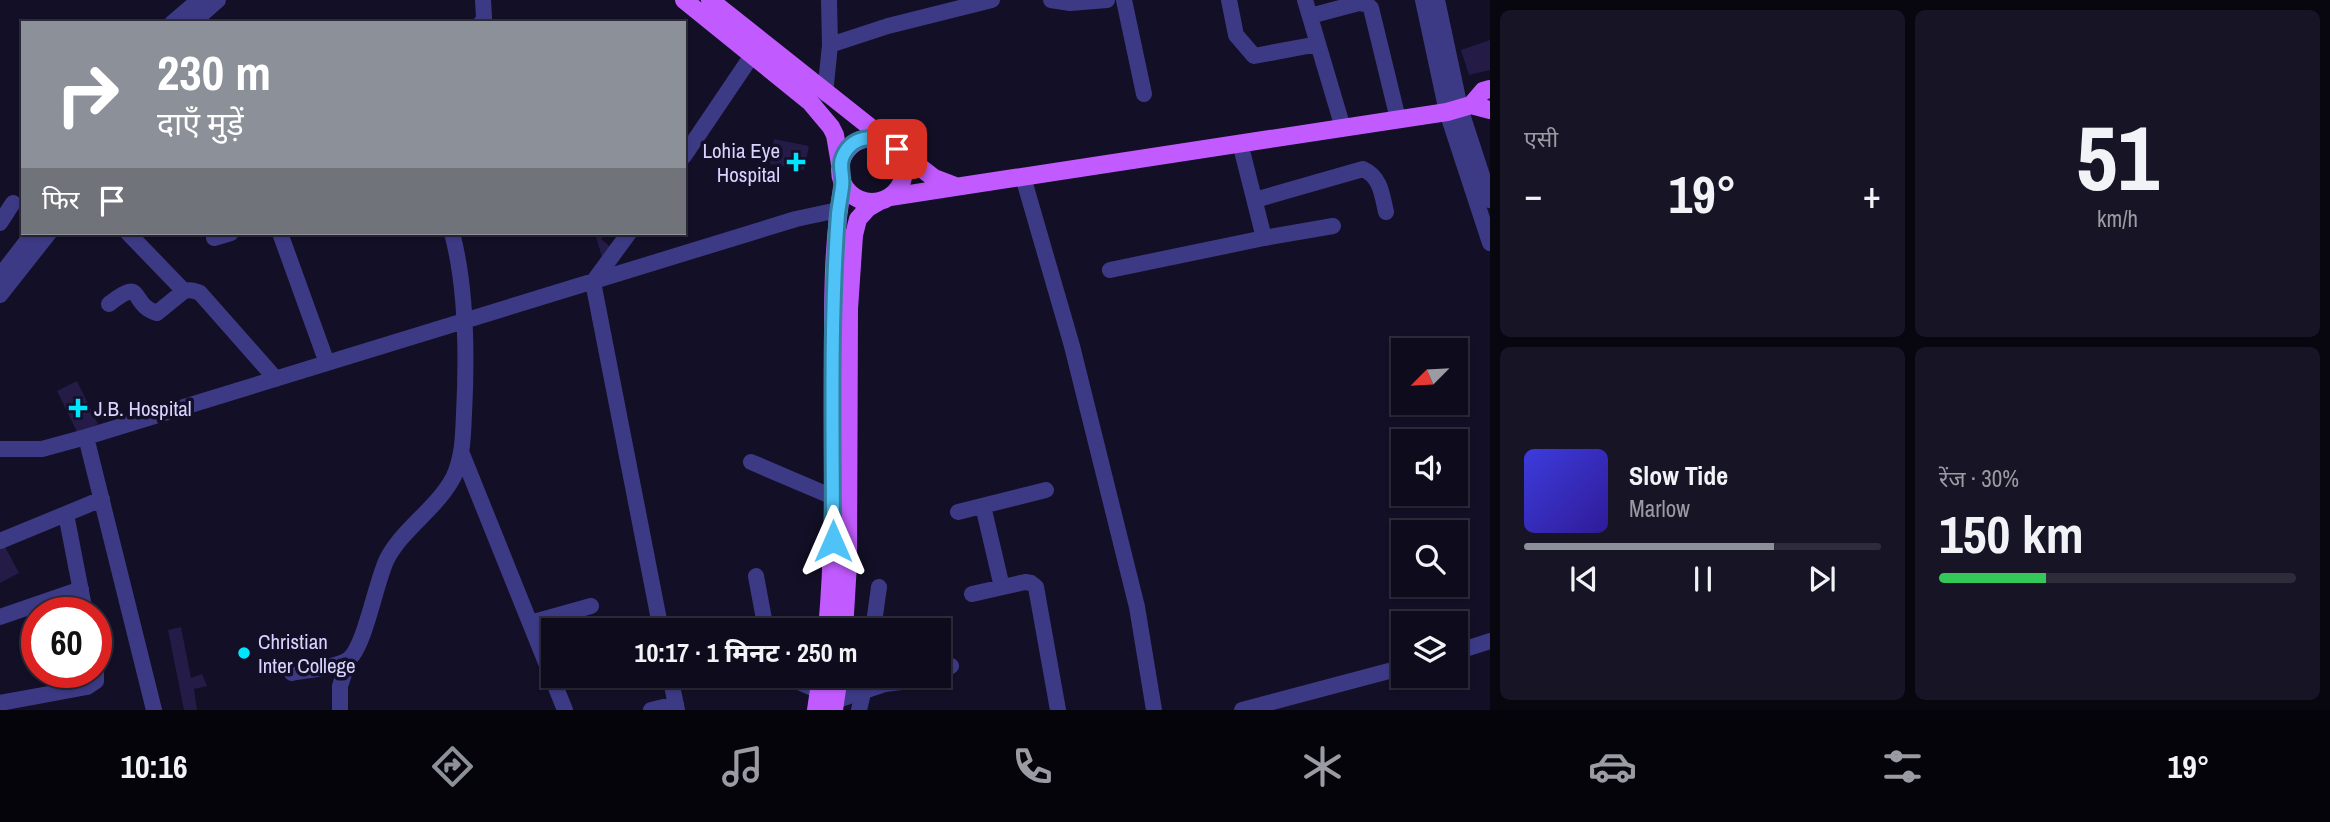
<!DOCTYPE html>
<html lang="hi">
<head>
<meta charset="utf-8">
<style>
  :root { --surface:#0e0b1c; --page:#171425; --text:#f1f3f6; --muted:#9b9ba3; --line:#2e2b3b; --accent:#8c9099 }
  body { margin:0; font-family:"Archivo Narrow","Noto Sans Devanagari",sans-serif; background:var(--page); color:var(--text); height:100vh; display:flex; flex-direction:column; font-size:26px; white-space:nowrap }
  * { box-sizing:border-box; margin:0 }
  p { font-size:23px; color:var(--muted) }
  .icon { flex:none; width:38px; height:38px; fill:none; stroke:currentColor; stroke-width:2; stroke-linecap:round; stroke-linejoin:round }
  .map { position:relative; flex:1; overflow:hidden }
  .panel { display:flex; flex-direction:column; gap:10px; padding:10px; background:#08060f; width:840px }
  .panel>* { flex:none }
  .top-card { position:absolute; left:21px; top:21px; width:665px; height:214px; border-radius:0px; box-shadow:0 2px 5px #0004,0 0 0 2px var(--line); background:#8c9099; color:#fff; overflow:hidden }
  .needle { width:46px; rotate:246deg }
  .buttons { position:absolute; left:1391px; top:338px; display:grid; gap:14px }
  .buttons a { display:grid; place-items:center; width:77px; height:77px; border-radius:0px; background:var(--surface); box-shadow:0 2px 5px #0004,0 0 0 2px var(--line); font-size:35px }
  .speed { position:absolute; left:21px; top:597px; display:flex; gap:14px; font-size:35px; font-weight:700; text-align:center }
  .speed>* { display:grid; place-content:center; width:91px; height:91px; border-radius:50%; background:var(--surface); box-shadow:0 2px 5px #0004,0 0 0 2px var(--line); line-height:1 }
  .speed .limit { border:10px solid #d22; background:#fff; color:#111 }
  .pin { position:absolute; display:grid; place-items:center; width:60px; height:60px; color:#fff; margin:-30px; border-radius:14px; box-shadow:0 4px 10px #0006 }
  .me { position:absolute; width:77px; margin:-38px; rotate:0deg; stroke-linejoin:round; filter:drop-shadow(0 0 5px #0008) }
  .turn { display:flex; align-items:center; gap:24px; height:147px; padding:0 21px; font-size:32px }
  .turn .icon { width:91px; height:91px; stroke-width:2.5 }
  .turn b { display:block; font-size:49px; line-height:60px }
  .then { display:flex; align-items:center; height:66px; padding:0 21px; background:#0003; gap:14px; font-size:26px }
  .big { font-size:52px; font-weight:700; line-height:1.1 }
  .panel .widget { flex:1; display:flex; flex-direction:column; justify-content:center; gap:10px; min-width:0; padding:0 24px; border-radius:10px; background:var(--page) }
  .panel .dial { align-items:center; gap:0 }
  .dial b { font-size:91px; line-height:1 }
  .song { display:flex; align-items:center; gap:21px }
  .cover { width:84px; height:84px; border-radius:10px; background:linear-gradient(135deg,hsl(240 70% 55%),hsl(250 70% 35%)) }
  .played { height:7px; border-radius:4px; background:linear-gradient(90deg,var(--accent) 70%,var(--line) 70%) }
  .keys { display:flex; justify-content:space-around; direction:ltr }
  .heat { display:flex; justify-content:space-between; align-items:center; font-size:38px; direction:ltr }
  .charge { height:10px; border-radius:5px; background:linear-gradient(90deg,#34c759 30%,var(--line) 0) }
  .panel .tiles { flex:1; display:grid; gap:10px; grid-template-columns:repeat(2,1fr) }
  .trip { position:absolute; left:541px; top:618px; width:410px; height:70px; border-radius:0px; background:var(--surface); box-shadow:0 2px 5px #0004,0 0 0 2px var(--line); font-weight:700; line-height:70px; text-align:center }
  .tab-bar { display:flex; height:112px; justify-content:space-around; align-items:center; background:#06040b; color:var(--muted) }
  .tab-bar .icon { width:49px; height:49px }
  .tab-bar .active { color:var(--accent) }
  .tab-bar b { font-size:32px; color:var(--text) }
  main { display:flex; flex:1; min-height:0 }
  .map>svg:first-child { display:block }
</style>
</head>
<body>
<main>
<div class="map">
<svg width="1490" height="710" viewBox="0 0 1490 710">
  <rect width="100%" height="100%" fill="#130f26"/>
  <path fill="#241b47" d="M1490 40V70L1469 75 1461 50Z
    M774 139 809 146 804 170 770 164Z
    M595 233H606L601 239 613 249 603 261Z
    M77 381 98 424 78 434 57 391Z
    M3 543 19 573 0 583V545Z
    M181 627 191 678 202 674 207 686 194 689 197 710H184L168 630Z"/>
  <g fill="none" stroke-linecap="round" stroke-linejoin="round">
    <path stroke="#3d3a85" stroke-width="16" d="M1051 0 1070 3 1107 0
      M1124 0 1144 94
      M1229 0 1236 35 1254 56 1318 44
      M1305 0 1343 128
      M1423 0 1447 112 1490 243
      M1437 0 1460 108 1490 200
      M1310 16 1359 3 1366 4 1371 8 1398 119
      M172 23 199 0
      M192 23 218 0
      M481 23 484 18 483 0
      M830 45 888 26 992 0
      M825 94 830 45 829 0
      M684 156 759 45
      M1023 177 1072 346 1137 607 1154 710
      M1255 200 1363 169C1381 177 1382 195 1386 212
      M0 223 13 203
      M128 233 184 291
      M280 233 327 363
      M629 233 593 282 661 630
      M214 238 231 233
      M1264 238 1333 226
      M1110 270 1264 238 1240 143
      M0 276 33 233
      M0 295 49 233
      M109 304C145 275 129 305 157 313L184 291C190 289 194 290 200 293L276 379
      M86 437 154 710
      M0 449H42L86 437 796 219 838 210
      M462 454 565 710
      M751 462 833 497
      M983 506 1002 587
      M958 512 1046 490
      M66 514 85 612
      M0 541 102 499
      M756 576 766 630
      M972 594 1025 582 1031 583 1036 587 1058 710
      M0 617 81 589
      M530 623 591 606
      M873 630 879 587
      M1456 652 1490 641
      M292 673C306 670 338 668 349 659 365 646 376 581 387 559 403 528 438 508 454 476 463 456 463 435 464 414 467 356 467 289 452 233
      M938 673 951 666
      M670 676 677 710
      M785 676 819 691
      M835 701 885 684 918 680 933 676
      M0 703 87 687 96 681V668
      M340 710V686L349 659
      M651 710 676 704
      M859 710 867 676
      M1242 710 1404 667"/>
    <path stroke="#c25bff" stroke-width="18" d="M684 0 810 102 831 127 835 135 840 164
      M710 0 889 142
      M1471 105 1483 91 1490 89
      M840 170a32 32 0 1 1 64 0a32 32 0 1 1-64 0Z
      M899 151 934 178 955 186
      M890 197 1447 112 1471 105 1490 110
      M827 630C835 542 833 453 833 365 833 305 832 243 843 184
      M844 630 848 564 849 309 854 235 858 219 868 208 880 201
      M816 710 821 676
      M834 710 839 676"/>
  </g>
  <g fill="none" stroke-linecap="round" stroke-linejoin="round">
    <g stroke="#337fa1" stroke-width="18">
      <path id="route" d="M833 541C833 432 830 322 838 214 839 205 841 196 842 187 844 176 838 166 843 156 854 133 880 134 897 149"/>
    </g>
    <use href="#route" stroke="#4fc3f7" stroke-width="12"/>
  </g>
  <g fill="#00e5ff" stroke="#130f26" stroke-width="2.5">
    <path d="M792.5 151.5h7v7h7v7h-7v7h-7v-7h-7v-7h7z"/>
    <path d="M74.5 397.5h7v7h7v7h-7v7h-7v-7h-7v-7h7z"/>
    <circle cx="244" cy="653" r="7"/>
  </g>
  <g text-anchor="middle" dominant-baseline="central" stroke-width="7" stroke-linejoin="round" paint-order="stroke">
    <g font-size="21" fill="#d9d4ff" stroke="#130f26" text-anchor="start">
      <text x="780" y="150" text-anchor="end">Lohia Eye<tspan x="780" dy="24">Hospital</tspan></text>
      <text x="94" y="408">J.B. Hospital</text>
      <text x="258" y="641">Christian<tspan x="258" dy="24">Inter College</tspan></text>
    </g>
  </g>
</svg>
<div class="buttons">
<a><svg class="needle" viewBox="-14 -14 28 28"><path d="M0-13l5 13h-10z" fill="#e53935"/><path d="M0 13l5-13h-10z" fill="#9b9ba3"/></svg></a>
<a><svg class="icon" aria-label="sound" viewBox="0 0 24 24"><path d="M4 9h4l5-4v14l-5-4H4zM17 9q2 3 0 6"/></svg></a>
<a><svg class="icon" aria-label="search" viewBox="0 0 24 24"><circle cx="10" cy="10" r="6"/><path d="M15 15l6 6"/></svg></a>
<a><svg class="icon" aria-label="layers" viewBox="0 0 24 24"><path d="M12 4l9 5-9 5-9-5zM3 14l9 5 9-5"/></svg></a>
</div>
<div class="speed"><div class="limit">60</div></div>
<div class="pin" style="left:897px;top:149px;background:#d93025"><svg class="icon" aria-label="arrive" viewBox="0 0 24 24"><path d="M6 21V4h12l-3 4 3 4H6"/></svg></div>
<svg class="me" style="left:833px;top:541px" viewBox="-20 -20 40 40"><path d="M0-17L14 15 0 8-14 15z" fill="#4fc3f7" stroke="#fff" stroke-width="4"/></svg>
<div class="trip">10:17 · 1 मिनट · 250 m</div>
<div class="top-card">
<div class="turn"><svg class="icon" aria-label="right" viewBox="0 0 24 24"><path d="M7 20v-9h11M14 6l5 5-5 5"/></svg><div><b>230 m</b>दाएँ मुड़ें</div></div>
<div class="then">फिर<svg class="icon" aria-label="arrive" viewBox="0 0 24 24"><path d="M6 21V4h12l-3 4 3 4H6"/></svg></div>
</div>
</div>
<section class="panel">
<div class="tiles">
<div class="widget"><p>एसी</p>
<div class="heat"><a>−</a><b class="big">19°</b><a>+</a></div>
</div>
<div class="widget dial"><b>51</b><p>km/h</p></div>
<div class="widget">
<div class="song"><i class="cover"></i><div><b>Slow Tide</b><p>Marlow</p></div></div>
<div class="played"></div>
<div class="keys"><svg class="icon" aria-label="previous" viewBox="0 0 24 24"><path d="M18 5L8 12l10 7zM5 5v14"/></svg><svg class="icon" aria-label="pause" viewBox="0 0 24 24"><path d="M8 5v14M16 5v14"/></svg><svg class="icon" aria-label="next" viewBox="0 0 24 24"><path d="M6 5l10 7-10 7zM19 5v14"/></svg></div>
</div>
<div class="widget"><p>रेंज · 30%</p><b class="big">150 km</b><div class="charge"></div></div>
</div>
</section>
</main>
<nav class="tab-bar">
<b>10:16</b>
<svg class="icon active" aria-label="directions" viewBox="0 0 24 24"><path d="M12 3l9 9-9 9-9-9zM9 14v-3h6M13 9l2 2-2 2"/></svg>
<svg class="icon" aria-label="music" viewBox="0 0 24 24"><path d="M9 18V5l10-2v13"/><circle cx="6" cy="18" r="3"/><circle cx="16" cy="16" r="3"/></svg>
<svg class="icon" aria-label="phone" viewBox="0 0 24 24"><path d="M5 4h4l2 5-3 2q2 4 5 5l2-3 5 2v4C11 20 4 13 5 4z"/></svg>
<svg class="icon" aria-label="climate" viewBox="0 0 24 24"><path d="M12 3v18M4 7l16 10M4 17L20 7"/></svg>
<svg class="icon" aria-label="car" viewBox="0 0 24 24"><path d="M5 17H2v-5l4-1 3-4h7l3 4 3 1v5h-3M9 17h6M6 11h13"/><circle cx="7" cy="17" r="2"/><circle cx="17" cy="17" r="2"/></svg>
<svg class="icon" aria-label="filters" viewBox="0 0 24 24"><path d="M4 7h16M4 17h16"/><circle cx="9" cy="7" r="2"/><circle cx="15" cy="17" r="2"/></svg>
<b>19°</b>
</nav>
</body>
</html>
